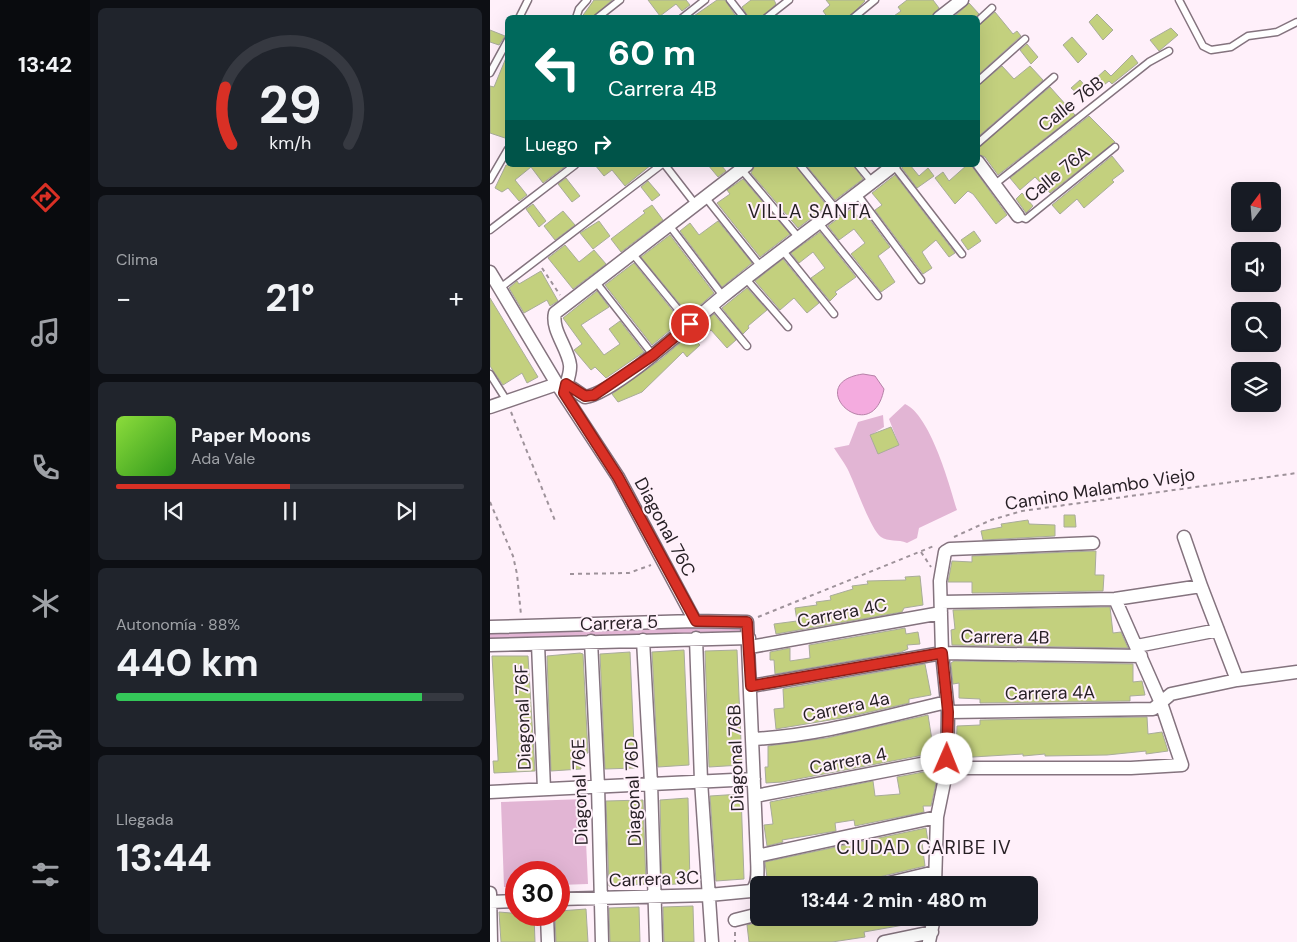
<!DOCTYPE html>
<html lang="es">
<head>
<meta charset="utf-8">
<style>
  :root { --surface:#171b24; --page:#20242c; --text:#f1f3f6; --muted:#9ea1a6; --line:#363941; --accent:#d93025 }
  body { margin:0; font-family:"DM Sans",sans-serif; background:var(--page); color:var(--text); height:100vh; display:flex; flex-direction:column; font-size:19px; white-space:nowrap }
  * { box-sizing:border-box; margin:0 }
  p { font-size:16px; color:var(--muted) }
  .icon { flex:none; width:28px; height:28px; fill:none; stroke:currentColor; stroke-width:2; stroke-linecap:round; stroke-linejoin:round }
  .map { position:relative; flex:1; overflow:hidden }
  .sheet { display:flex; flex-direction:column; gap:8px; padding:8px; background:#0d0f14; width:400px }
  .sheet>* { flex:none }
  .hud { position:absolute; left:15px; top:15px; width:475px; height:152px; border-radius:8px; box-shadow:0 5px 20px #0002; background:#00695c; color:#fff; overflow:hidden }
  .needle { width:32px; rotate:16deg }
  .fabs { position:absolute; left:741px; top:182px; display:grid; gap:10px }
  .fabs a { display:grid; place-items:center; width:50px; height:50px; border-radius:8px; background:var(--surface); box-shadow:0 5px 20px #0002; font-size:25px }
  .speed { position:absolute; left:15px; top:861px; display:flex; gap:10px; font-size:25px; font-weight:700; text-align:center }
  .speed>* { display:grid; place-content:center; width:65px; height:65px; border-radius:50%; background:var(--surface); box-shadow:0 5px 20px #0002; line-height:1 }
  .speed .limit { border:8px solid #d22; background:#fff; color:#111 }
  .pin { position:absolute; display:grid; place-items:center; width:42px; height:42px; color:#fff; margin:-21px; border:2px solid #fff; border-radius:50%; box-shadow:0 1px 5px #0007 }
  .me { position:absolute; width:55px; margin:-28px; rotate:1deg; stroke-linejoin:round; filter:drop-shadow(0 0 4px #0008) }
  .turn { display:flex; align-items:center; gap:18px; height:105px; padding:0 20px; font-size:22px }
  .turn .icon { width:65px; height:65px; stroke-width:2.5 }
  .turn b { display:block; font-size:35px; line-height:42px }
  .then { display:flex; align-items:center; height:48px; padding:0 20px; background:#0003; gap:10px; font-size:19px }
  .big { font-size:38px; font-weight:700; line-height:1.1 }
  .sheet .widget { flex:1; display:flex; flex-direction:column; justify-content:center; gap:8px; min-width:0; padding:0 18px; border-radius:8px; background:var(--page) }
  .sheet .dial { align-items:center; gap:0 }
  .dial svg { height:130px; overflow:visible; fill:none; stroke:var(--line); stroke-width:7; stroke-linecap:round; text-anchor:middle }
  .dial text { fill:var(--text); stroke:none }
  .song { display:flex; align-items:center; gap:15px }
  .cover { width:60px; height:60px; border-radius:8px; background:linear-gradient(135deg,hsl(90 70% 55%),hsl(110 70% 35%)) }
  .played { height:5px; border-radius:2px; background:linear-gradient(90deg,var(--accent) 50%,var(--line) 50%) }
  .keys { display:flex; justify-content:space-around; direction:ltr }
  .heat { display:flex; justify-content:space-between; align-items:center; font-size:28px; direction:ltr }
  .charge { height:8px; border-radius:4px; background:linear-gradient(90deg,#34c759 88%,var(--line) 0) }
  .trip { position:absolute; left:260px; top:876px; width:288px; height:50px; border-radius:8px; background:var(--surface); box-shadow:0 5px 20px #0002; font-weight:700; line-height:50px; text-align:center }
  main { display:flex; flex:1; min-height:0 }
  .menu { display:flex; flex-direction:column; width:90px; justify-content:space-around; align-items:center; background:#090b0e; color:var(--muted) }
  .menu .icon { width:35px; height:35px }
  .menu .active { color:var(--accent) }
  .menu b { font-size:22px; color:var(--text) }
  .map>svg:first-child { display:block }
</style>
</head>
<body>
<main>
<nav class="menu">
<b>13:42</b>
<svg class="icon active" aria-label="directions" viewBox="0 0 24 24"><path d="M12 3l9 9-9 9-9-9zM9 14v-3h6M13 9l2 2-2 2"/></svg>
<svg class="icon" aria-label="music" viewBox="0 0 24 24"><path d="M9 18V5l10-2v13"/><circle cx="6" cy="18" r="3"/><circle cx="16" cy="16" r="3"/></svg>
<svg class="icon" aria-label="phone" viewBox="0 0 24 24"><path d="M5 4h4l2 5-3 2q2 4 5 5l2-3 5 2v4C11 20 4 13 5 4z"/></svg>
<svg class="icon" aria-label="climate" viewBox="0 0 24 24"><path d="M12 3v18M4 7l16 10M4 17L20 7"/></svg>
<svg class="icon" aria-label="car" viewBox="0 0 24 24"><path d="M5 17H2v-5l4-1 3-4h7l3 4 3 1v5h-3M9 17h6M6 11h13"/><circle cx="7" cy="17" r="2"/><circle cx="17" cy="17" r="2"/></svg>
<svg class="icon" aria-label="filters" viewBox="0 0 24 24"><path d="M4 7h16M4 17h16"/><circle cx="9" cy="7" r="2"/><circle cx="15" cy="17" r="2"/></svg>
</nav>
<section class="sheet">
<div class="widget dial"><svg viewBox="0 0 100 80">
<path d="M14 69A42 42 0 1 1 86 69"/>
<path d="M14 69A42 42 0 0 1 10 34" stroke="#d93025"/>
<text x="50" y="56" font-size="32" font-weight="700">29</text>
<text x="50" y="72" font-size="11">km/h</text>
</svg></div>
<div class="widget"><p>Clima</p>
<div class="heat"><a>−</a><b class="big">21°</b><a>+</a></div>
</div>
<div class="widget">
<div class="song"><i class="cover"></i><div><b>Paper Moons</b><p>Ada Vale</p></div></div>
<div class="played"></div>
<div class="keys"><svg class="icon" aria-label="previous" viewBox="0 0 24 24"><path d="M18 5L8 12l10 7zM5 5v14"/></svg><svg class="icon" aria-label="pause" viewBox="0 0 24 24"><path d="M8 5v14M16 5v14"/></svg><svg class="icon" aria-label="next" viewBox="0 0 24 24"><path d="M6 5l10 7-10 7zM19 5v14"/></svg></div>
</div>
<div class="widget"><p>Autonomía · 88%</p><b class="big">440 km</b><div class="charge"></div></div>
<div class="widget"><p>Llegada</p><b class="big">13:44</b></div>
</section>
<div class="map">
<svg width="807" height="942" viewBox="0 0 807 942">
  <rect width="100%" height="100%" fill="#fff0fa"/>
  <path fill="#e2b5d4" d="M415 404C440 415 459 483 467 510L429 528 427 538 417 543C408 539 398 542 391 537 380 529 365 483 357 468 353 461 348 454 344 448L359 445 368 422 393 415 394 427 381 435 409 445 399 419Z
    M254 624 255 633 0 641V632Z
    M94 799 98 884 69 885V872H26V887H14L11 802Z"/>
  <path fill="#f4abdf" stroke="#b681a7" d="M373 374 385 376 394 389C382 451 310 383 373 374Z"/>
  <path fill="#c3d07e" stroke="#a9ac9a" d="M104 0H122L102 18H91Z
    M158 0H196L200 5 192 11 186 4 170 16Z
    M227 0H235L247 18H201Z
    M261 0H284L286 4 271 18H259L252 7Z
    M336 0H374L375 1 358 18H338L333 11 340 5Z
    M417 0H443L449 8 441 18H401L411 11 408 7Z
    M479 3 489 14 484 18H463Z
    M505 12 523 34 527 31 531 36 488 75V26Z
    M607 14 623 30 613 40 599 22Z
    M681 28 688 35 669 51 660 40Z
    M0 30 15 36 9 45 0 42Z
    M582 37 597 54 588 63 573 45Z
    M537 44 548 57 541 64 530 50Z
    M18 53V139L0 133V86L4 87Z
    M642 55 648 63 622 84 619 81 610 88 602 82 615 70 621 76Z
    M512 66 524 79 540 66 553 80 490 135 488 131V86Z
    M590 80 599 90 592 97 581 88Z
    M560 87 585 115 508 175 495 157 488 154V148Z
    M599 116 625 142 560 193 545 177 530 190 520 178Z
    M622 156 634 171 622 180 624 182 594 208 587 199 570 214 562 205Z
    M16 165H77L53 183 41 167 25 180 37 195 29 201 18 188 12 192 5 188Z
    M105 165H161L135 186 122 170 114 176Z
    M218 165H231L236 171 228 177Z
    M265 165H305L337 206 308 228 261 173Z
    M316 165H363L373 179 345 200Z
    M412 165H420L429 176 438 168 444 176 427 188 412 168Z
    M477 165H481L517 215 506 224 483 194 478 191 465 204 445 178 453 172 459 181Z
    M405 175 465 253 459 257 446 240 432 252 442 268 433 274 385 210 392 205 382 193Z
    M76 178 90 196 82 202 68 184Z
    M253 179 300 234 270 257 227 203 240 194 237 190Z
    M158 181 170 195 162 201 151 187Z
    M532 193 543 206 536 213 526 199Z
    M43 204 56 221 49 227 36 209Z
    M162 205 173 220 131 252 121 239 155 213 153 211Z
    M361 209 371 220 377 216 400 247 388 256 405 282 391 292 361 254 375 243 364 229 349 240 338 226Z
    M73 211 85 225 65 240 54 226Z
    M109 221 120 236 103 249 90 233Z
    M228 221 262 263 232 287 190 231 200 223 209 235Z
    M484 231 491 241 478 250 471 240Z
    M330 232 366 277 345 292 347 294 340 301 321 278 335 268 323 252 309 263 301 253Z
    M180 235 224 293 199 315 151 257Z
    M75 245 89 262 104 250 116 264 83 289 58 258Z
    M293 259 329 303 317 313 304 298 290 310 265 281Z
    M144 263 191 321 162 345 115 285Z
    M51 271 68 301 60 306 57 300 34 313 19 288 27 281 29 284Z
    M257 288 277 310 258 326 259 328 253 334 232 308Z
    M107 291 119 307 91 325 114 355 130 344 119 329 130 321 154 352 116 378 105 367 101 370 84 350 92 344 73 318Z
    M0 298 48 377 37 383 32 373 13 385 0 366Z
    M224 314 246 340 237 348 221 330 207 342 210 345 197 357 193 352 152 392 128 402 122 394 170 360Z
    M401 427 409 445 388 454 380 435Z
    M574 515H585L586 527H574Z
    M538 520 539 524 565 525V536L493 540 491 531 512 527 511 524Z
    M604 551H606L605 575H614L613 591 482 593V582H458L462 561 482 562V556Z
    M430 576 433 605 414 608 412 612 286 634 284 624 307 621 305 608 327 605 326 602 341 600 340 596 363 589 362 586 378 584 377 581 416 580 415 577Z
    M620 607 623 633 631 632 638 648 462 645 461 630 465 629 463 610Z
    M415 628 416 634 428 632 430 644 417 645 418 649 411 652 285 674 284 660H280V652L300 648V661L320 658 319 645Z
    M194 650 199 765 168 767 162 652Z
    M247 650 252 765 219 767 215 651Z
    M140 652 145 768 115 769 110 654Z
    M90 653 93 654 98 753 90 754 91 769 61 771 57 656Z
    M2 656H38L45 771 4 773 3 761H8V758Z
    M464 661 643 664V682L652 681 655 695 640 696V701L490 703V699L469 698V683L463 684 461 663Z
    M435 664 441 695 419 699V703L358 717 286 729 284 709 294 708 293 689Z
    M438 715 444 753 292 782 276 783 275 767H278V746L337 738Z
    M657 717 658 734 672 732 678 751 656 754V751L617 755 555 756V754L533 756V754L466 758 467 726 490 725V720Z
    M444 770 446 783 441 806H433L434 812 365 826 364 820 345 823 346 831 292 840 293 842 277 846 274 825 283 824 280 802 383 781 385 796 410 794 407 777Z
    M251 794 254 879 226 881 220 796Z
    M198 798 200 883 172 885 170 800Z
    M153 800 156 884 119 886 116 801Z
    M436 828 438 842 432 843 435 866 389 877 383 885H378L377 881 352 885H278L275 862Z
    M203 906 204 942H174L173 907Z
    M149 907 150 942H120L119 908Z
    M96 909 98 942H66L65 915H69V911Z
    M9 912 44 915 45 942H11Z
    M276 918H425V923L374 932 375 937 342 942H259L257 925 271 922Z"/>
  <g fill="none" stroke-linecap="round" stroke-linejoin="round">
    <g stroke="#84737e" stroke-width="9">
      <path id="lane" d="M240 0 254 18
        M689 0 713 46 721 50 741 47 758 36 787 32 807 22
        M29 18 38 0
        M86 18 89 9 97 0
        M107 18 130 0
        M192 18 215 0
        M276 18 299 0
        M363 18 385 0
        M488 21 502 8
        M0 73 18 40
        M488 81 535 39
        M488 143 564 77
        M175 165 206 205
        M310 165 346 209
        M368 165 382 182
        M404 166 472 254
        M251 169 309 238
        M0 180 18 149
        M505 184 659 62 679 51
        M367 194 431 280
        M216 198 271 267
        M528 216 536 219 625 147
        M329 223 388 296
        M179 225 233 296
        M0 230 85 165
        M293 251 344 314
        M142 253 200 324
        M256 279 298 327
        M105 281 163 355
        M14 285 171 165
        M223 305 257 346
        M0 374 17 401"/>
    </g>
    <g stroke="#84737e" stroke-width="15">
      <path id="street" d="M449 18 472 0
        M488 162 528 216
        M0 272 67 384 128 477 205 621
        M76 384 95 397C125 393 205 319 232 297 288 252 347 210 404 165
        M74 392C76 383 81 374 80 365 78 348 61 330 65 313L257 165
        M0 407 67 384
        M694 537 711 586
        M451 602 625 599 711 586 747 680
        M0 627 205 621 257 622 267 856C267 867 270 884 261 891L219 895 69 899
        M206 638 211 781 222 942
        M153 640 161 783 166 942
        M101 641 108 786 112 942
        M48 644 54 789
        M0 645 259 638
        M647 646 728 630
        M260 647 451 613
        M261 686 452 653 651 656
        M458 712 663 709 681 694 747 680 807 672
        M262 739C328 736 392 717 457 702
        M457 768H641L692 765 671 703 625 599
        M0 792 264 779
        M265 796 457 759
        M267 856 447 817
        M391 885 445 872
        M445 885 447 817 457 768 458 712 452 653 450 581 455 552 460 549 603 543
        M0 893 1 942
        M0 902 26 901
        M57 915 58 942
        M245 920 269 914
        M394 942 442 932
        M439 942 444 918"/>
    </g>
    <path stroke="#9e929a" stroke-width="2" stroke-dasharray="4 4" stroke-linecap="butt" d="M52 268 70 295
      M21 412 66 523
      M0 502 23 556 27 574 31 615
      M464 537 501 520 532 511 807 473
      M431 552 441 567
      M80 574 139 573 161 565
      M268 617 444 546
      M245 932V942"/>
    <use href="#lane" stroke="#fff" stroke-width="6"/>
    <use href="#street" stroke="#fff" stroke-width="12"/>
  </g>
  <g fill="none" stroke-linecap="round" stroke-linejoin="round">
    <g stroke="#8d1f18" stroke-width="12">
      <path id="route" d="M200 324 163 355 104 395 95 396 76 384 74 393 128 477 206 621 257 622 261 686 452 653 458 712 457 759"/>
    </g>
    <use href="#route" stroke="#d93025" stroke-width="9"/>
  </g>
  <g text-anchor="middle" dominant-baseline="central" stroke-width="4" stroke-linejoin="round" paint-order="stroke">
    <g font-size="18" fill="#261f24" stroke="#fff0fa">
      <text transform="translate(581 104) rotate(-38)">Calle 76B</text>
      <text transform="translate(567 174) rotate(-39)">Calle 76A</text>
      <text transform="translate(610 489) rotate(-9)">Camino Malambo Viejo</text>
      <text transform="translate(175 527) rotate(62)">Diagonal 76C</text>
      <text transform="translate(352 613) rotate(-11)">Carrera 4C</text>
      <text transform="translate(129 623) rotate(-2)">Carrera 5</text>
      <text transform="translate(515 637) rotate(1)">Carrera 4B</text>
      <text transform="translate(560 693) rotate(-1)">Carrera 4A</text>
      <text transform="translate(356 707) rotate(-12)">Carrera 4a</text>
      <text transform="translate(33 717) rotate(-92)">Diagonal 76F</text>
      <text transform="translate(246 758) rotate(-92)">Diagonal 76B</text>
      <text transform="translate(358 761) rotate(-11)">Carrera 4</text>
      <text transform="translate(90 792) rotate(-92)">Diagonal 76E</text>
      <text transform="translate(143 792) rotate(-92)">Diagonal 76D</text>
      <text transform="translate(164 879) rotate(-2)">Carrera 3C</text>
    </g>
    <g font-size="19" letter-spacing="1" fill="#261f24" stroke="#fff0fa">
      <text x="320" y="211">VILLA SANTA</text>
      <text x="434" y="847">CIUDAD CARIBE IV</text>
    </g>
  </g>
</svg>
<div class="fabs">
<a><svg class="needle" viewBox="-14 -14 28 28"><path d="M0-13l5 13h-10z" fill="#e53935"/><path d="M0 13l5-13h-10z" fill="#9ea1a6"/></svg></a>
<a><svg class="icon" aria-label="sound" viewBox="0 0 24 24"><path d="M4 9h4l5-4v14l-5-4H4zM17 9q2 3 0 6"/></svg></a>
<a><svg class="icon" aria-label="search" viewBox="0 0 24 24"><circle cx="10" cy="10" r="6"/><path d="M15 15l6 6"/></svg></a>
<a><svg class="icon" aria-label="layers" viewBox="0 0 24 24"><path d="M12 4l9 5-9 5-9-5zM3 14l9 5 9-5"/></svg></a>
</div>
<div class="speed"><div class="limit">30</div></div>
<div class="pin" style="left:200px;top:324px;background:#d93025"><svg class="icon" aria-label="arrive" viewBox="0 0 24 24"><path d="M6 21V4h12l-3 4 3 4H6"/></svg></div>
<svg class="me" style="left:457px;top:759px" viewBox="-20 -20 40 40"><circle r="19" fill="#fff"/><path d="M0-13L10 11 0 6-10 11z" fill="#d93025"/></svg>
<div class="trip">13:44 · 2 min · 480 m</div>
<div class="hud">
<div class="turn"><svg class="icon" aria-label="left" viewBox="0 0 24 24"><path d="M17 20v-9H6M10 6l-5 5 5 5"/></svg><div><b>60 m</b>Carrera 4B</div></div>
<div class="then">Luego<svg class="icon" aria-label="right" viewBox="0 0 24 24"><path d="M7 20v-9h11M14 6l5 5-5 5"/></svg></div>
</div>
</div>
</main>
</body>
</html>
